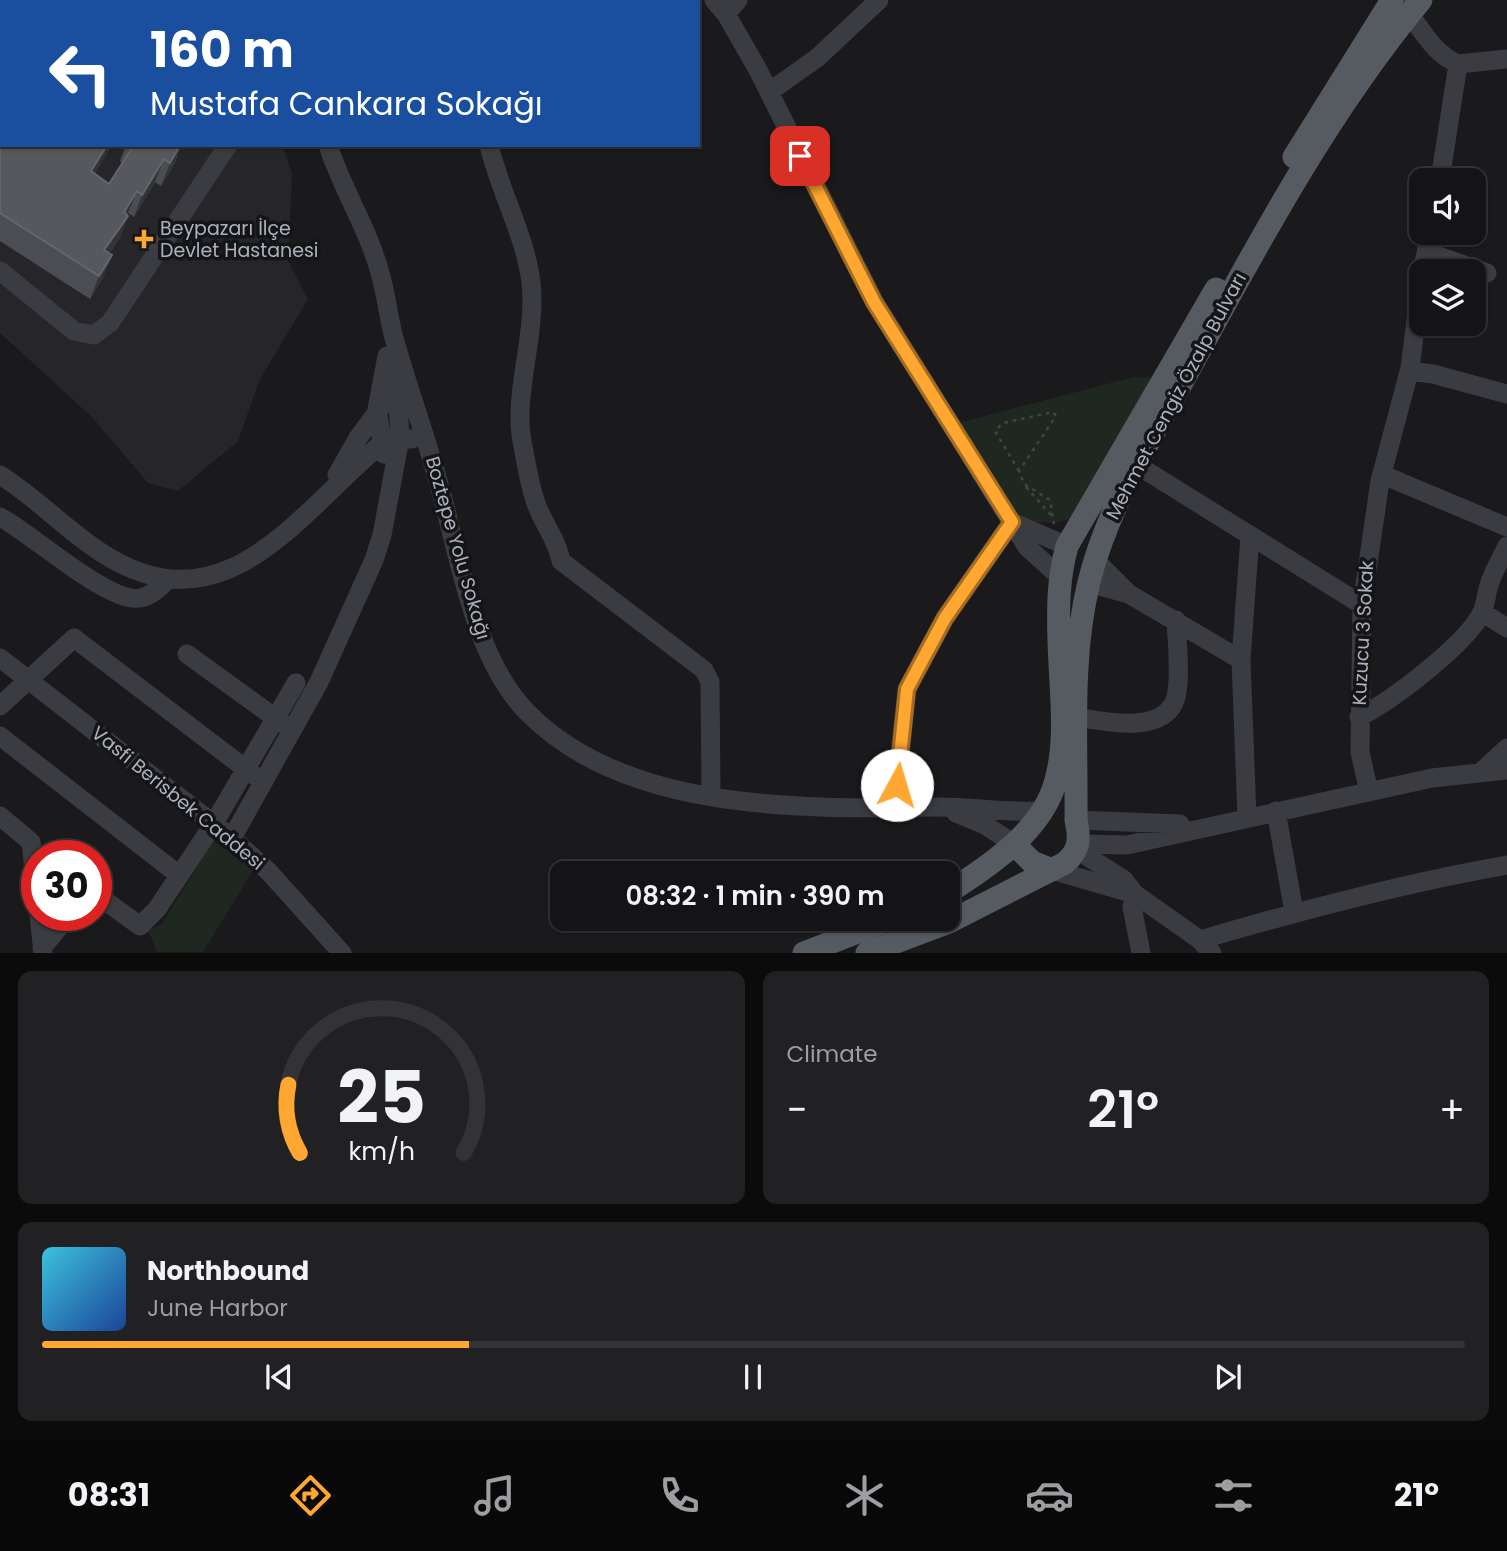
<!DOCTYPE html>
<html lang="en">
<head>
<meta charset="utf-8">
<style>
  :root { --surface:#141416; --page:#212123; --text:#f1f3f6; --muted:#9d9ea1; --line:#333335; --accent:#ffa730 }
  body { margin:0; font-family:Poppins,sans-serif; background:var(--page); color:var(--text); height:100vh; display:flex; flex-direction:column; font-size:26px; white-space:nowrap }
  * { box-sizing:border-box; margin:0 }
  p { font-size:23px; color:var(--muted) }
  .icon { flex:none; width:38px; height:38px; fill:none; stroke:currentColor; stroke-width:2; stroke-linecap:round; stroke-linejoin:round }
  .map { position:relative; height:953px; overflow:hidden }
  .sheet { display:flex; flex-direction:column; gap:18px; padding:18px; background:#0b0b0c; flex:1 }
  .sheet>* { flex:none }
  .banner { position:absolute; left:0px; top:0px; width:700px; height:147px; box-shadow:0 2px 5px #0004,0 0 0 2px var(--line); background:#1a4fa0; color:#fff; overflow:hidden }
  .controls { position:absolute; left:1409px; top:168px; display:grid; gap:14px }
  .controls a { display:grid; place-items:center; width:77px; height:77px; border-radius:14px; background:var(--surface); box-shadow:0 2px 5px #0004,0 0 0 2px var(--line); font-size:35px }
  .speed { position:absolute; left:21px; top:840px; display:flex; gap:14px; font-size:35px; font-weight:700; text-align:center }
  .speed>* { display:grid; place-content:center; width:91px; height:91px; border-radius:50%; background:var(--surface); box-shadow:0 2px 5px #0004,0 0 0 2px var(--line); line-height:1 }
  .speed .limit { border:10px solid #d22; background:#fff; color:#111 }
  .pin { position:absolute; display:grid; place-items:center; width:60px; height:60px; color:#fff; margin:-30px; border-radius:14px; box-shadow:0 4px 10px #0006 }
  .me { position:absolute; width:77px; margin:-38px; rotate:6deg; stroke-linejoin:round; filter:drop-shadow(0 0 5px #0008) }
  .turn { display:flex; align-items:center; gap:24px; height:147px; padding:0 35px; font-size:32px }
  .turn .icon { width:91px; height:91px; stroke-width:2.5 }
  .turn b { display:block; font-size:49px; line-height:60px }
  .big { font-size:52px; font-weight:600; line-height:1.1 }
  .sheet .widget { flex:1; display:flex; flex-direction:column; justify-content:center; gap:10px; min-width:0; padding:0 24px; border-radius:14px; background:var(--page) }
  .sheet .dial { align-items:center; gap:0 }
  .dial svg { height:182px; overflow:visible; fill:none; stroke:var(--line); stroke-width:7; stroke-linecap:round; text-anchor:middle }
  .dial text { fill:var(--text); stroke:none }
  .song { display:flex; align-items:center; gap:21px }
  .cover { width:84px; height:84px; border-radius:10px; background:linear-gradient(135deg,hsl(190 70% 55%),hsl(220 70% 35%)) }
  .played { height:7px; border-radius:4px; background:linear-gradient(90deg,var(--accent) 30%,var(--line) 30%) }
  .keys { display:flex; justify-content:space-around; direction:ltr }
  .heat { display:flex; justify-content:space-between; align-items:center; font-size:38px; direction:ltr }
  .sheet .tiles { flex:1; display:grid; gap:18px; grid-template-columns:1fr 1fr }
  .widget:last-child { grid-column:span 2 }
  .trip { position:absolute; left:550px; top:861px; width:410px; height:70px; border-radius:14px; background:var(--surface); box-shadow:0 2px 5px #0004,0 0 0 2px var(--line); font-weight:600; line-height:70px; text-align:center }
  .tab-bar { display:flex; height:112px; justify-content:space-around; align-items:center; background:#080809; color:var(--muted) }
  .tab-bar .icon { width:49px; height:49px }
  .tab-bar .current { color:var(--accent) }
  .tab-bar b { font-size:32px; color:var(--text) }
  .map>svg:first-child { display:block }
</style>
</head>
<body>
<div class="map">
<svg width="1507" height="953" viewBox="0 0 1507 953">
  <rect width="100%" height="100%" fill="#1a1a1d"/>
  <path fill="#26262a" d="M0 0 130 2H2V145H280L286 155 292 174 288 261 308 299 260 379 238 441 178 491 148 483 92 417 0 333Z"/>
  <path fill="#1f2820" d="M1134 377 1159 378 1075 517 1054 523 1022 521 958 423Z
    M213 841 255 867 203 952H157L148 930 162 924Z"/>
  <g fill="none" stroke-linecap="round" stroke-linejoin="round">
    <path stroke="#404449" stroke-width="2.5" stroke-dasharray="3.5 5" stroke-linecap="butt" d="M41 0 43 2
      M32 2 38 0
      M53 2V0
      M0 90 2 89
      M1019 471 995 431 1003 423 1053 412 1056 416 1019 471 1024 484 1050 500 1054 524
      M1026 487 1052 516"/>
    <path stroke="#3b3c42" stroke-width="19" d="M152 0 154 2
      M352 0 354 2
      M714 0 726 14 758 70 874 301 1027 547 1059 576
      M1401 5C1422 26 1430 52 1458 64L1440 180
      M726 14 738 0
      M1458 64 1507 59
      M769 92 817 58 879 0
      M328 145C342 189 368 228 380 273 386 293 388 314 393 334 407 386 426 436 440 488 460 559 474 657 526 711 625 814 808 809 939 807 974 807 1008 813 1043 811
      M489 145C500 192 525 235 531 282 537 334 513 394 522 441 526 461 529 484 536 503 543 524 557 539 561 561L704 670 710 682 711 795
      M1427 252 1487 273
      M1424 263 1430 233
      M0 271 74 331 94 335 110 323 228 145
      M1409 371 1433 374 1507 394
      M384 454 377 409 387 356
      M1137 465 1362 605
      M0 475C37 498 66 530 102 553 224 632 297 515 381 444L400 438 412 439
      M337 475 358 438 381 407
      M1383 475 1507 527
      M0 517C31 533 109 604 140 598 152 596 159 588 167 580
      M1012 522 1067 546
      M1089 583 1129 594 1095 560
      M1129 594 1241 660
      M1482 612 1507 628
      M187 654 285 725
      M0 658 232 838 269 872 342 953
      M0 706 74 638 255 776
      M1077 717C1105 722 1166 735 1176 697 1181 677 1177 641 1176 620
      M1359 717C1390 702 1467 644 1482 612 1486 604 1486 594 1489 585 1493 572 1501 559 1507 546
      M0 736 179 875
      M1480 773 1507 748
      M1369 792 1360 752 1362 605 1380 481 1410 368 1421 281
      M894 809 907 689 945 618 1012 522
      M1276 811 1294 912
      M956 813 985 825 1014 844
      M0 816 31 842 37 897
      M1247 817 1241 660 1250 535
      M1076 820 1180 824
      M232 838 319 682 374 560 382 535 400 438 396 366
      M1079 844 1127 845 1432 778 1507 770
      M1052 870 1135 894 1123 879 1077 850
      M96 894 140 926 157 909 213 825 296 683
      M39 915 43 953
      M1200 940C1302 910 1403 883 1507 865
      M42 948 69 915
      M1141 953 1132 907 1135 894 1200 940 1212 953"/>
    <path stroke="#565a61" stroke-width="23" d="M1294 157 1392 0
      M1014 844 1032 862 1052 870
      M947 893C988 867 1043 831 1056 780 1068 736 1060 686 1059 641 1058 608 1058 579 1067 546L1216 289
      M804 953 891 919
      M867 953 949 922 1065 863C1080 850 1080 839 1076 820 1077 742 1070 659 1089 582 1108 505 1152 437 1190 368 1259 241 1329 111 1421 0"/>
  </g>
  <path fill="#4b4d52" d="M0 127 95 174 109 184 122 163 120 161 126 145H181L174 165 161 186 155 182 134 217 128 213 127 215 120 238 109 254 103 278 90 299 0 241Z"/>
  <path fill="#333438" d="M107 145H112L83 194 91 171Z
    M180 145 174 165 161 186 170 163Z
    M164 159 155 182 134 217 142 195Z
    M137 191 128 213 121 226 128 216 120 238 96 273 104 250Z
    M112 255 103 278 90 299 99 276Z"/>
  <path fill="#56585e" stroke="#63666c" stroke-width="2" d="M2 124V145H107L91 171 109 184 134 145H180L170 163 164 159 142 195 137 191 124 212 128 216 104 250 112 255 99 276 0 213V127Z"/>
  <g fill="none" stroke-linecap="round" stroke-linejoin="round">
    <g stroke="#a66d1f" stroke-width="18">
      <path id="route" d="M800 156 874 302 1012 522 945 618 907 689 897 785"/>
    </g>
    <use href="#route" stroke="#ffa730" stroke-width="12"/>
  </g>
  <path fill="#ffa730" stroke="#151518" stroke-width="2.5" d="M140.5 228.5h7v7h7v7h-7v7h-7v-7h-7v-7h7z"/>
  <g text-anchor="middle" dominant-baseline="central" stroke-width="7" stroke-linejoin="round" paint-order="stroke">
    <g font-size="19" fill="#acb2bd" stroke="#151518" text-anchor="start">
      <text x="160" y="228">Beypazarı İlçe<tspan x="160" dy="22">Devlet Hastanesi</tspan></text>
    </g>
    <g font-size="19" fill="#acb2bd" stroke="#151518">
      <text transform="translate(1176 396) rotate(-62)">Mehmet Cengiz Özalp Bulvarı</text>
      <text transform="translate(458 548) rotate(74)">Boztepe Yolu Sokağı</text>
      <text transform="translate(1363 633) rotate(-87)">Kuzucu 3 Sokak</text>
      <text transform="translate(178 798) rotate(39)">Vasfi Berisbek Caddesi</text>
    </g>
  </g>
</svg>
<div class="controls">
<a><svg class="icon" aria-label="sound" viewBox="0 0 24 24"><path d="M4 9h4l5-4v14l-5-4H4zM17 9q2 3 0 6"/></svg></a>
<a><svg class="icon" aria-label="layers" viewBox="0 0 24 24"><path d="M12 4l9 5-9 5-9-5zM3 14l9 5 9-5"/></svg></a>
</div>
<div class="speed"><div class="limit">30</div></div>
<div class="pin" style="left:800px;top:156px;background:#d93025"><svg class="icon" aria-label="arrive" viewBox="0 0 24 24"><path d="M6 21V4h12l-3 4 3 4H6"/></svg></div>
<svg class="me" style="left:897px;top:785px" viewBox="-20 -20 40 40"><circle r="19" fill="#fff"/><path d="M0-13L10 11 0 6-10 11z" fill="#ffa730"/></svg>
<div class="trip">08:32 · 1 min · 390 m</div>
<div class="banner">
<div class="turn"><svg class="icon" aria-label="left" viewBox="0 0 24 24"><path d="M17 20v-9H6M10 6l-5 5 5 5"/></svg><div><b>160 m</b>Mustafa Cankara Sokağı</div></div>
</div>
</div>
<section class="sheet">
<div class="tiles">
<div class="widget dial"><svg viewBox="0 0 100 80">
<path d="M14 69A42 42 0 1 1 86 69"/>
<path d="M14 69A42 42 0 0 1 9 39" stroke="#ffa730"/>
<text x="50" y="56" font-size="32" font-weight="700">25</text>
<text x="50" y="72" font-size="11">km/h</text>
</svg></div>
<div class="widget"><p>Climate</p>
<div class="heat"><a>−</a><b class="big">21°</b><a>+</a></div>
</div>
<div class="widget">
<div class="song"><i class="cover"></i><div><b>Northbound</b><p>June Harbor</p></div></div>
<div class="played"></div>
<div class="keys"><svg class="icon" aria-label="previous" viewBox="0 0 24 24"><path d="M18 5L8 12l10 7zM5 5v14"/></svg><svg class="icon" aria-label="pause" viewBox="0 0 24 24"><path d="M8 5v14M16 5v14"/></svg><svg class="icon" aria-label="next" viewBox="0 0 24 24"><path d="M6 5l10 7-10 7zM19 5v14"/></svg></div>
</div>
</div>
</section>
<nav class="tab-bar">
<b>08:31</b>
<svg class="icon current" aria-label="directions" viewBox="0 0 24 24"><path d="M12 3l9 9-9 9-9-9zM9 14v-3h6M13 9l2 2-2 2"/></svg>
<svg class="icon" aria-label="music" viewBox="0 0 24 24"><path d="M9 18V5l10-2v13"/><circle cx="6" cy="18" r="3"/><circle cx="16" cy="16" r="3"/></svg>
<svg class="icon" aria-label="phone" viewBox="0 0 24 24"><path d="M5 4h4l2 5-3 2q2 4 5 5l2-3 5 2v4C11 20 4 13 5 4z"/></svg>
<svg class="icon" aria-label="climate" viewBox="0 0 24 24"><path d="M12 3v18M4 7l16 10M4 17L20 7"/></svg>
<svg class="icon" aria-label="car" viewBox="0 0 24 24"><path d="M5 17H2v-5l4-1 3-4h7l3 4 3 1v5h-3M9 17h6M6 11h13"/><circle cx="7" cy="17" r="2"/><circle cx="17" cy="17" r="2"/></svg>
<svg class="icon" aria-label="filters" viewBox="0 0 24 24"><path d="M4 7h16M4 17h16"/><circle cx="9" cy="7" r="2"/><circle cx="15" cy="17" r="2"/></svg>
<b>21°</b>
</nav>
</body>
</html>
